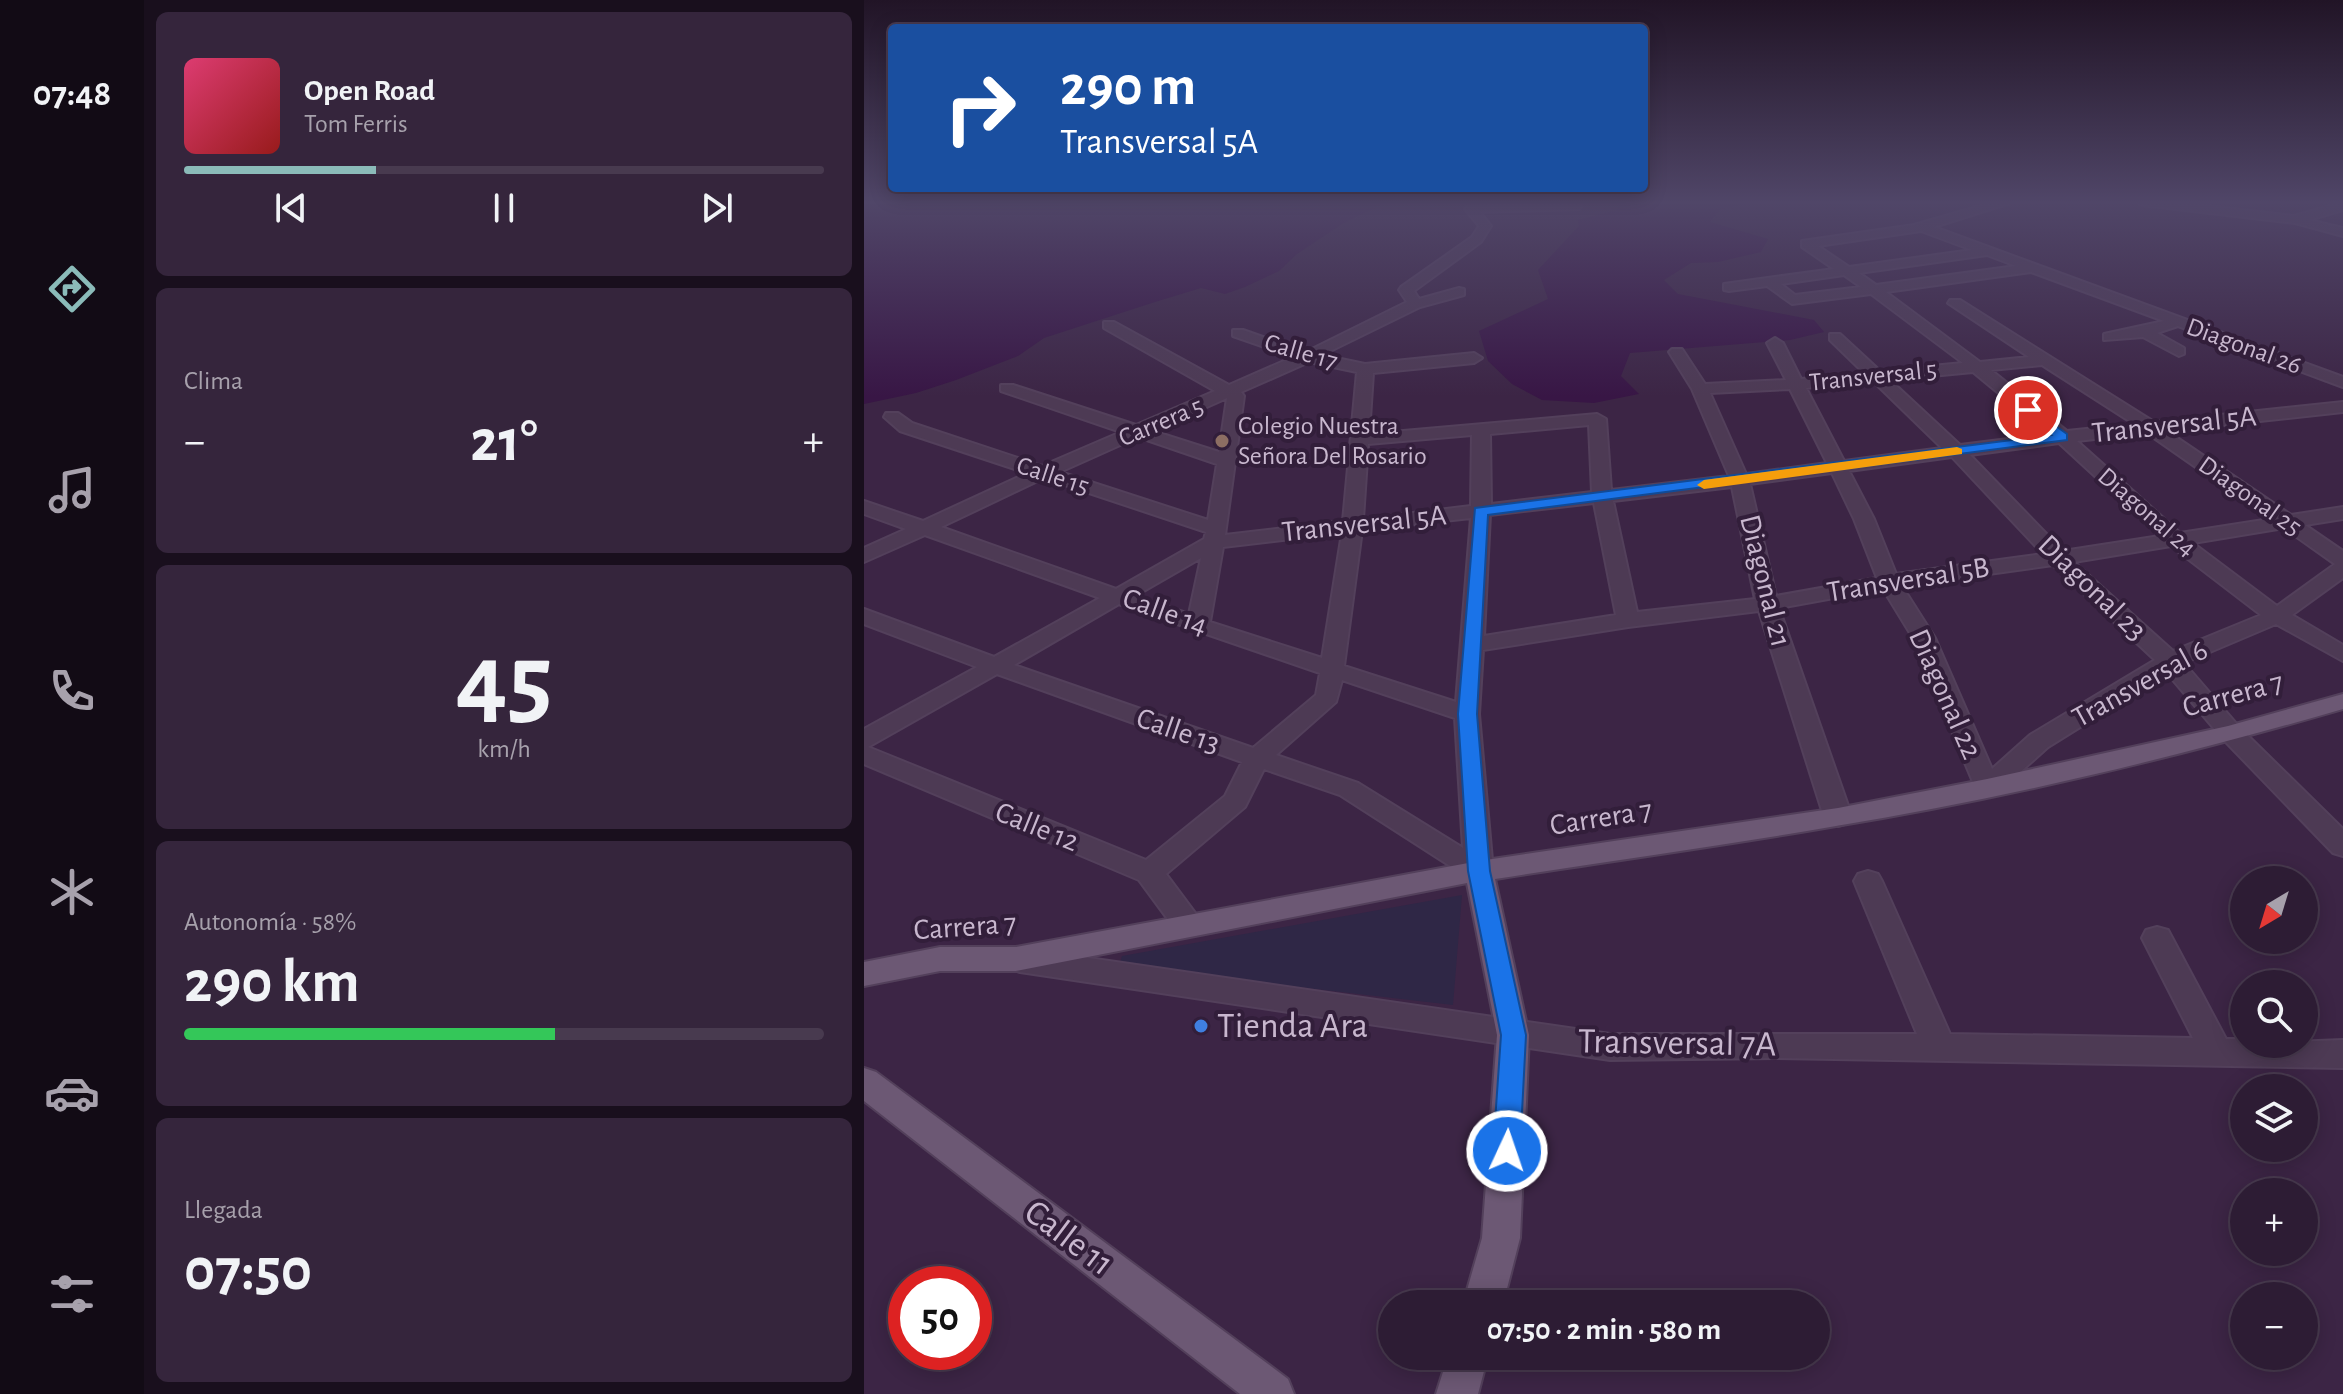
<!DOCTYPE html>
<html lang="es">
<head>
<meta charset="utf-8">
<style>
  :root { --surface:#2d1c34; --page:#35253c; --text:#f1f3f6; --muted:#a7a1ac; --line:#483a4f; --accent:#8bbbb9 }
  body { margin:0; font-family:"Alegreya Sans",sans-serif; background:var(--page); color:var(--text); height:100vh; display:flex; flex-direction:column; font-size:30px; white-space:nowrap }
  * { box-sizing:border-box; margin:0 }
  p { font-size:26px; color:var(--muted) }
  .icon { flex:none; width:44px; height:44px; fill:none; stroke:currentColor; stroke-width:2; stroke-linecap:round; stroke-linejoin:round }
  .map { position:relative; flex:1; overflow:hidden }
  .panel { display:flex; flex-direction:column; gap:12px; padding:12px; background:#190f1d; width:720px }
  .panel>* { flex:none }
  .guide { position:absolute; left:24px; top:24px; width:760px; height:168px; border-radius:8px; box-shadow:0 4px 20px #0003,0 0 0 2px var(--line); background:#1a4fa0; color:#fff; overflow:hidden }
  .needle { width:52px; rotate:218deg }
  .buttons { position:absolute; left:1366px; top:866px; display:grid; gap:16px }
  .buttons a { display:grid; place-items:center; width:88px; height:88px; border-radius:50%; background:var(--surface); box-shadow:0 4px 20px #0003,0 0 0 2px var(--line); font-size:40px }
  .speed { position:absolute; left:24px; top:1266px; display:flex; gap:16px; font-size:40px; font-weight:700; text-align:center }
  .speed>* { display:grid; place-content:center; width:104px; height:104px; border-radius:50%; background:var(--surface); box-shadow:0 4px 20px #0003,0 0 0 2px var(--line); line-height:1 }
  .speed .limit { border:12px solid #d22; background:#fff; color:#111 }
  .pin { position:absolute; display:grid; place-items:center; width:68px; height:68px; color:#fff; margin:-34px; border:4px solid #fff; border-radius:50%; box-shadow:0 2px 8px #0007 }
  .me { position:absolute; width:88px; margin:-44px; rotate:3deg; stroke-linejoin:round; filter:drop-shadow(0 0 6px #0008) }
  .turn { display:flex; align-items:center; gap:28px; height:168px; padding:0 40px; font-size:36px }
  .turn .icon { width:104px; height:104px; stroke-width:2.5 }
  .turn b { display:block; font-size:56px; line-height:68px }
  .big { font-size:60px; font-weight:700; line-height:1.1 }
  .panel .tile { flex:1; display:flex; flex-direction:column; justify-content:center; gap:12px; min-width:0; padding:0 28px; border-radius:12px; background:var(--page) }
  .panel .dial { align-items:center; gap:0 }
  .dial b { font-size:104px; line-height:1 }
  .song { display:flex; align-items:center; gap:24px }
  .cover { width:96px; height:96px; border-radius:12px; background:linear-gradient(135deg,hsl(340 70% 55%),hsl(0 70% 35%)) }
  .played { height:8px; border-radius:4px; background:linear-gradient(90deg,var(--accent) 30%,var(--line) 30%) }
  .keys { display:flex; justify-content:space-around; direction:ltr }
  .heat { display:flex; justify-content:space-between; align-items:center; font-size:44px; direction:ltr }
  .charge { height:12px; border-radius:6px; background:linear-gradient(90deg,#34c759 58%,var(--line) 0) }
  .trip { position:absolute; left:514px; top:1290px; width:452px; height:80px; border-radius:40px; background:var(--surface); box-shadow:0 4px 20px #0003,0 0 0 2px var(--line); font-weight:700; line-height:80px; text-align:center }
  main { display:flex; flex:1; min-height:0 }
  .dock { display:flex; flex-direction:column; width:144px; justify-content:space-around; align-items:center; background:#120b15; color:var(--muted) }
  .dock .icon { width:56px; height:56px }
  .dock .selected { color:var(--accent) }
  .dock b { font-size:36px; color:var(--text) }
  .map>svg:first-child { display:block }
</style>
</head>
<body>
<main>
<nav class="dock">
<b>07:48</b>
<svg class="icon selected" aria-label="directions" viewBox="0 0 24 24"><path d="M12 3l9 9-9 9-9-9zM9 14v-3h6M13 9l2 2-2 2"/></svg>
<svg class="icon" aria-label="music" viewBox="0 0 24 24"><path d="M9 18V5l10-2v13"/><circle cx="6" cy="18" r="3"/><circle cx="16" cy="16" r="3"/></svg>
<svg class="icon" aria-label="phone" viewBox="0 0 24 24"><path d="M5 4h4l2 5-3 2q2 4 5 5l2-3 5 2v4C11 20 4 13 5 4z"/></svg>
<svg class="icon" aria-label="climate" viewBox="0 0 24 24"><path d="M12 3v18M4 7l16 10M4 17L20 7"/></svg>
<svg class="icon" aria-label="car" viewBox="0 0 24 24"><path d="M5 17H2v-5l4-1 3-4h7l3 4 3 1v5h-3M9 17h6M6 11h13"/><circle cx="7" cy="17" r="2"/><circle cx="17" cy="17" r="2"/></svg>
<svg class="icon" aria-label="filters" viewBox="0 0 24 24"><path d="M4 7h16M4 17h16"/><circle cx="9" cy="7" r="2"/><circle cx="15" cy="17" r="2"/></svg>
</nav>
<section class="panel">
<div class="tile">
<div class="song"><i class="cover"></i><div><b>Open Road</b><p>Tom Ferris</p></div></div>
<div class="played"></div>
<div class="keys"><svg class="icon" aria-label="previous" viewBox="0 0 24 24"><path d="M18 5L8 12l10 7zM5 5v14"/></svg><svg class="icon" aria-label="pause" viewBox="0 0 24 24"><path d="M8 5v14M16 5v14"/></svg><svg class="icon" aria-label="next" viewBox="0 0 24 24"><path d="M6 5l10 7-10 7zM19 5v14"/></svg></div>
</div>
<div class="tile"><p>Clima</p>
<div class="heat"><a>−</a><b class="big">21°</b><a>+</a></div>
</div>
<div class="tile dial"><b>45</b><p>km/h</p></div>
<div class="tile"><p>Autonomía · 58%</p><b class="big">290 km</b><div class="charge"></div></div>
<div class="tile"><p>Llegada</p><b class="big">07:50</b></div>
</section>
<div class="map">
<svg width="1479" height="1394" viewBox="0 0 1479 1394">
  <rect width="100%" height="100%" fill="#3c2545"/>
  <path fill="#2f2746" d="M598 895 589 1005 255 966 258 956Z"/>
  <path fill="#381645" d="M0 202H522L478 224 433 254 415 271 381 287 361 294 337 288 291 302 180 338 154 356 92 380 52 393 0 404Z
    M756 202H891L856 209 846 222 904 239 897 252 854 262 827 263 800 280 814 294 950 320 960 332 926 340 766 353 757 376 775 394 730 403 678 400 648 384 624 361 615 331 684 299 674 270 715 226 714 220 753 210Z"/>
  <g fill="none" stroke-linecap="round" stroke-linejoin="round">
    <g stroke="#53405b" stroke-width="4">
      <path id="minor" d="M1130 202H1149L1070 227 1479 377V387L1314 326 1293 333 1320 348V354L1315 356 1279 337 1240 340V334L1300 321 1167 272 1022 292 1116 362 1165 357 1084 303 1086 300H1096L1290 422 1479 402V412L1303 431 1427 515 1479 507V519L1441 525 1479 551V578L1428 615 1479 645V661L1412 624 1320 663 1376 728 1479 829V856L1469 853 1358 738 1303 673 1184 747 1132 794 1123 797 1114 794 1049 638 1019 589 915 608 988 817 984 823 974 826 964 823 960 817 895 611 764 627 619 650 615 714 629 871 625 878 615 881 605 878 476 795 400 769 381 807 302 874 340 925 336 933 325 936 314 933 275 880 0 764V729L113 667 0 624V609L130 657 236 598 61 535 0 562V548L42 529 0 514V501L59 521 163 473 36 431 20 417 22 413H34L48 423 178 466 257 432 137 391V385H149L272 425 351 391 240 328V322H250L365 385 429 357 369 336V330H379L442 352 543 302 535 290 537 287 608 237 615 226 601 209 603 207 711 203 717 207 715 209 616 212 627 226 617 242 550 291 555 299 595 288 600 289V295L556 307 458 355 501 364 610 353 618 358 610 363 509 373 505 434 733 414 742 419 747 490 865 476 828 389 805 352 808 349H818L841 384 922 380 903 343 911 338 919 343 937 379 1000 373 966 340V334H976L1016 371 1099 363 1007 294 928 304 903 286 865 291 860 290V284L970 269 938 247V241L1050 225ZM1057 231 1108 250 985 267 954 246ZM1123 255 1152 266 1012 285 995 273ZM980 275 997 287 931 295 917 284ZM445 362 493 372 479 521 361 535 380 396 377 392ZM1178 365 1270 424 1203 431 1127 370ZM1109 372 1184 434 1096 445 1026 380ZM1009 381 1078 448 980 461 942 388ZM926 389 963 463 882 474 846 393ZM363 398 355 452 289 431ZM725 425 728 492 627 504 626 434ZM1283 433 1406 519 1316 533 1213 441ZM608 435 607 506 499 519 504 444ZM274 437 353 464 344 520 196 472ZM1195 443 1296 536 1199 551 1106 455ZM1088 457 1179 554 1032 574 1010 519 985 471ZM968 473 990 519 1013 578 912 596 886 484ZM180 478 342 532 340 539 252 589 77 527ZM868 487 891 599 773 612 749 501ZM730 503 752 615 620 636 626 515ZM607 518 592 702 480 666 498 530ZM1420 528 1471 564 1413 606 1329 543ZM478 533 458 658 346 622 359 547ZM1307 546 1397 615 1309 651 1210 562ZM337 558 325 614 271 596ZM1189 565 1291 660 1166 735 1128 769 1071 638 1038 586ZM255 604 456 673 452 695 389 748 150 665ZM133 674 378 762 361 796 282 860 4 747ZM478 680 591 718 599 848 494 783 412 755 472 702Z
        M1272 202H1309L1430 216 1479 202V210L1445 220 1479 228V236L1431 223 1278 205Z
        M1004 871 1014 874 1018 881 1086 1034 1329 1038 1278 938 1282 930 1293 927 1304 930 1362 1039H1380V1044L1479 1040V1068L912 1058 746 1060 156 972 145 968 141 960 145 952 156 948 746 1034H1053L990 881 994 874Z"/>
    </g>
    <g stroke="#53405b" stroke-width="4">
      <path id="major" d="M1479 694V709C1313 757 1143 798 972 826 859 846 745 861 631 879L665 1035 656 1238 639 1304H599L618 1238 633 1035 603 883 152 971H76L0 986V962L76 947H152L615 861 974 808 1123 779 1364 726Z
        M0 1068 12 1072 424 1379 430 1394H376L0 1101Z
        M584 1356H624L614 1394H572Z"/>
    </g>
    <use href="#minor" fill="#4d3a54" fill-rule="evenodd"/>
    <use href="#major" fill="#6c5874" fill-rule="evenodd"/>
  </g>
  <linearGradient id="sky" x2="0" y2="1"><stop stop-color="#211426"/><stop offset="0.51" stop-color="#504668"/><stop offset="1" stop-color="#504668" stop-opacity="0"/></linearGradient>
  <rect width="1479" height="397" fill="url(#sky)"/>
  <path fill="#1a73e8" stroke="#114b97" stroke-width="2" d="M1164 406 1203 434V440L624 515 613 714 626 871 662 1035 656 1151 652 1159 643 1163 633 1159 629 1151 637 1035 604 871 594 714 611 508 1187 435 1159 413V407Z"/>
  <path fill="#f59e0b" d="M1093 447 1098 449V454L840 489 833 485 840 480Z"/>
  <circle fill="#8d6e63" stroke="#321e3a" stroke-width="3" cx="358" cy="441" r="8"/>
  <circle fill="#3f7fe0" stroke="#321e3a" stroke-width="3" cx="337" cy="1026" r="8"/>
  <g text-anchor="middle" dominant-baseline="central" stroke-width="8" stroke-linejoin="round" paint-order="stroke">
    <g font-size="26" fill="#c8b7ce" stroke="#321e3a">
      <text transform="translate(1380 346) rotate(20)">Diagonal 26</text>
      <text transform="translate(437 352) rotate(16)">Calle 17</text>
      <text transform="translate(1009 376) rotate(-6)">Transversal 5</text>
      <text transform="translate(297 422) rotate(-23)">Carrera 5</text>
      <text transform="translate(189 476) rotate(18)">Calle 15</text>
      <text transform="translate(1386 496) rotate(35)">Diagonal 25</text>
      <text transform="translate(1283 512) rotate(41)">Diagonal 24</text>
    </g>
    <g font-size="26" fill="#c8b7ce" stroke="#321e3a" text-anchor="start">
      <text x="374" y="426">Colegio Nuestra<tspan x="374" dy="30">Señora Del Rosario</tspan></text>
    </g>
    <g font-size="30" fill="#c8b7ce" stroke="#321e3a">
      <text transform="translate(1310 425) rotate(-6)">Transversal 5A</text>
      <text transform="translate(500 524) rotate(-6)">Transversal 5A</text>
      <text transform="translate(1044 580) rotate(-9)">Transversal 5B</text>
      <text transform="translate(901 581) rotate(76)">Diagonal 21</text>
      <text transform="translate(1228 588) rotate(44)">Diagonal 23</text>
      <text transform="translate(301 612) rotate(20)">Calle 14</text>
      <text transform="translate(1276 684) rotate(-29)">Transversal 6</text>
      <text transform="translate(1081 694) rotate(66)">Diagonal 22</text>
      <text transform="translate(1369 695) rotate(-15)">Carrera 7</text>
      <text transform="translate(314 731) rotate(19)">Calle 13</text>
      <text transform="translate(737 818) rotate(-9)">Carrera 7</text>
      <text transform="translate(173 827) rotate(22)">Calle 12</text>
      <text transform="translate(101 927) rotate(-4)">Carrera 7</text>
    </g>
    <g font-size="36" fill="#c8b7ce" stroke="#321e3a" text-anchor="start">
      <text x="353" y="1026">Tienda Ara</text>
    </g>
    <g font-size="36" fill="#c8b7ce" stroke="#321e3a">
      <text transform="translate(813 1043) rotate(1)">Transversal 7A</text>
      <text transform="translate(205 1238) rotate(37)">Calle 11</text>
    </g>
  </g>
</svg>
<div class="buttons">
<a><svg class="needle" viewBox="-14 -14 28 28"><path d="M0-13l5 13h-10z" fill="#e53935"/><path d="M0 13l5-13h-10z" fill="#a7a1ac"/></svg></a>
<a><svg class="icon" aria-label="search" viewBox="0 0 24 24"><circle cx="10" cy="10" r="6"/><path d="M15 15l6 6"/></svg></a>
<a><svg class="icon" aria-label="layers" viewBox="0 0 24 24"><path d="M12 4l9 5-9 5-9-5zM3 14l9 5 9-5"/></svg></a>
<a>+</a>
<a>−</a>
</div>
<div class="speed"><div class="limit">50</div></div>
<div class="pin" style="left:1164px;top:410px;background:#d93025"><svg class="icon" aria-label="arrive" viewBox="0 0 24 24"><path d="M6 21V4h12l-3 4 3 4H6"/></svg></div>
<svg class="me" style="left:643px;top:1151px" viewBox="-20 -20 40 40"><circle r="17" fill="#1a73e8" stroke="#fff" stroke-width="3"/><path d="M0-11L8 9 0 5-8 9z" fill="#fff"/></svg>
<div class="trip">07:50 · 2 min · 580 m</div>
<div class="guide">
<div class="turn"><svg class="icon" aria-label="right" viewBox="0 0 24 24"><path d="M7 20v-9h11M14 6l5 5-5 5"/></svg><div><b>290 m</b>Transversal 5A</div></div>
</div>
</div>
</main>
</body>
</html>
